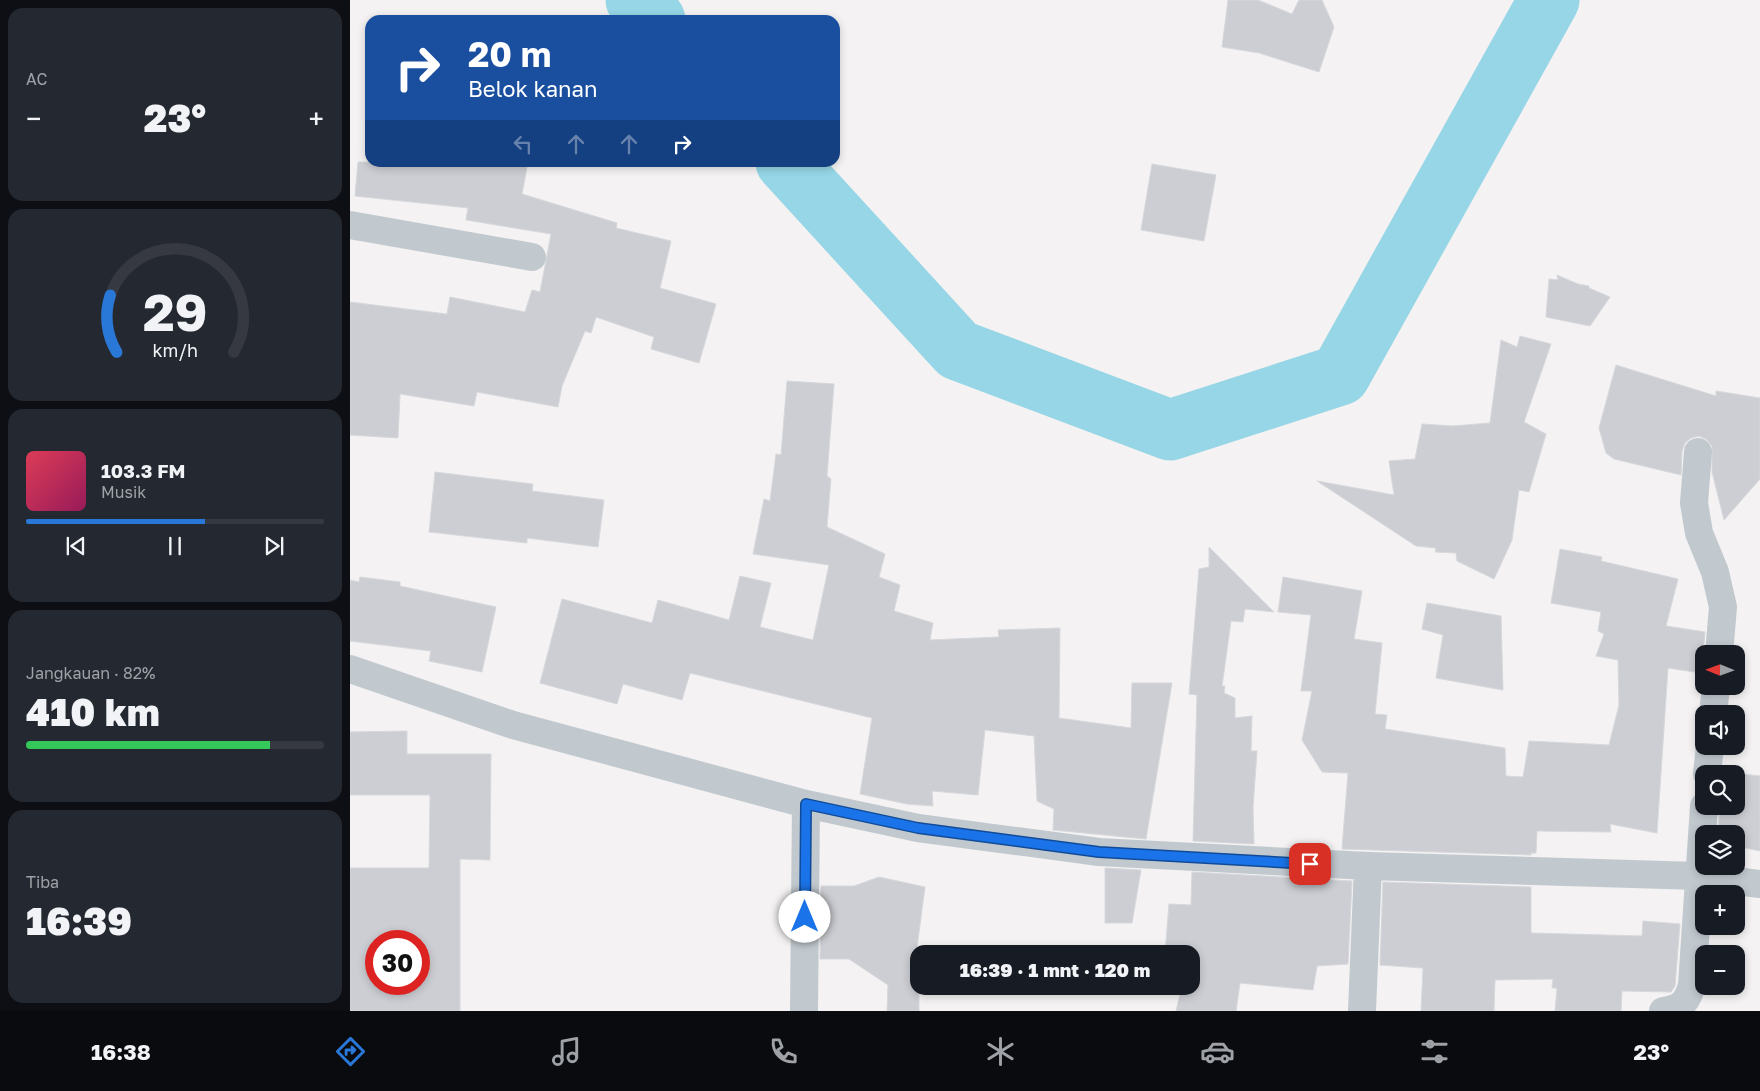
<!DOCTYPE html>
<html lang="id">
<head>
<meta charset="utf-8">
<style>
  :root { --surface:#171b24; --page:#242831; --text:#f1f3f6; --muted:#9ea1a6; --line:#363941; --accent:#2977d6 }
  body { margin:0; font-family:"Golos Text",sans-serif; background:var(--page); color:var(--text); height:100vh; display:flex; flex-direction:column; font-size:19px; white-space:nowrap }
  * { box-sizing:border-box; margin:0 }
  p { font-size:16px; color:var(--muted) }
  .icon { flex:none; width:28px; height:28px; fill:none; stroke:currentColor; stroke-width:2; stroke-linecap:round; stroke-linejoin:round }
  .map { position:relative; flex:1; overflow:hidden }
  .details { display:flex; flex-direction:column; gap:8px; padding:8px; background:#0d0f14; width:350px }
  .details>* { flex:none }
  .banner { position:absolute; left:15px; top:15px; width:475px; height:152px; border-radius:15px; box-shadow:0 2px 8px #0003; background:#1a4fa0; color:#fff; overflow:hidden }
  .needle { width:32px; rotate:271deg }
  .buttons { position:absolute; left:1345px; top:645px; display:grid; gap:10px }
  .buttons a { display:grid; place-items:center; width:50px; height:50px; border-radius:10px; background:var(--surface); box-shadow:0 2px 8px #0003; font-size:25px }
  .speed { position:absolute; left:15px; top:930px; display:flex; gap:10px; font-size:25px; font-weight:700; text-align:center }
  .speed>* { display:grid; place-content:center; width:65px; height:65px; border-radius:50%; background:var(--surface); box-shadow:0 2px 8px #0003; line-height:1 }
  .speed .limit { border:8px solid #d22; background:#fff; color:#111 }
  .pin { position:absolute; display:grid; place-items:center; width:42px; height:42px; color:#fff; margin:-21px; border-radius:10px; box-shadow:0 2px 8px #0006 }
  .me { position:absolute; width:55px; margin:-28px; rotate:0deg; stroke-linejoin:round; filter:drop-shadow(0 0 4px #0008) }
  .turn { display:flex; align-items:center; gap:18px; height:105px; padding:0 20px; font-size:22px }
  .turn .icon { width:65px; height:65px; stroke-width:2.5 }
  .turn b { display:block; font-size:35px; line-height:42px }
  .lanes { display:flex; align-items:center; height:48px; padding:0 20px; background:#0003; justify-content:center; gap:25px; direction:ltr }
  .lanes .off { opacity:.35 }
  .big { font-size:38px; font-weight:800; line-height:1.1 }
  .details .card { flex:1; display:flex; flex-direction:column; justify-content:center; gap:8px; min-width:0; padding:0 18px; border-radius:15px; background:var(--page) }
  .details .dial { align-items:center; gap:0 }
  .dial svg { height:130px; overflow:visible; fill:none; stroke:var(--line); stroke-width:7; stroke-linecap:round; text-anchor:middle }
  .dial text { fill:var(--text); stroke:none }
  .song { display:flex; align-items:center; gap:15px }
  .cover { width:60px; height:60px; border-radius:8px; background:linear-gradient(135deg,hsl(350 70% 55%),hsl(330 70% 35%)) }
  .played { height:5px; border-radius:2px; background:linear-gradient(90deg,var(--accent) 60%,var(--line) 60%) }
  .keys { display:flex; justify-content:space-around; direction:ltr }
  .heat { display:flex; justify-content:space-between; align-items:center; font-size:28px; direction:ltr }
  .charge { height:8px; border-radius:4px; background:linear-gradient(90deg,#34c759 82%,var(--line) 0) }
  .trip { position:absolute; left:560px; top:945px; width:290px; height:50px; border-radius:15px; background:var(--surface); box-shadow:0 2px 8px #0003; font-weight:800; line-height:50px; text-align:center }
  .tabs { display:flex; height:80px; justify-content:space-around; align-items:center; background:#090b0e; color:var(--muted) }
  .tabs .icon { width:35px; height:35px }
  .tabs .selected { color:var(--accent) }
  .tabs b { font-size:22px; color:var(--text) }
  main { display:flex; flex:1; min-height:0 }
  .map>svg:first-child { display:block }
</style>
</head>
<body>
<main>
<section class="details">
<div class="card"><p>AC</p>
<div class="heat"><a>−</a><b class="big">23°</b><a>+</a></div>
</div>
<div class="card dial"><svg viewBox="0 0 100 80">
<path d="M14 69A42 42 0 1 1 86 69"/>
<path d="M14 69A42 42 0 0 1 10 34" stroke="#2977d6"/>
<text x="50" y="56" font-size="32" font-weight="700">29</text>
<text x="50" y="72" font-size="11">km/h</text>
</svg></div>
<div class="card">
<div class="song"><i class="cover"></i><div><b>103.3 FM</b><p>Musik</p></div></div>
<div class="played"></div>
<div class="keys"><svg class="icon" aria-label="previous" viewBox="0 0 24 24"><path d="M18 5L8 12l10 7zM5 5v14"/></svg><svg class="icon" aria-label="pause" viewBox="0 0 24 24"><path d="M8 5v14M16 5v14"/></svg><svg class="icon" aria-label="next" viewBox="0 0 24 24"><path d="M6 5l10 7-10 7zM19 5v14"/></svg></div>
</div>
<div class="card"><p>Jangkauan · 82%</p><b class="big">410 km</b><div class="charge"></div></div>
<div class="card"><p>Tiba</p><b class="big">16:39</b></div>
</section>
<div class="map">
<svg width="1410" height="1011" viewBox="0 0 1410 1011">
  <rect width="100%" height="100%" fill="#f4f2f2"/>
  <g fill="none" stroke-linecap="round" stroke-linejoin="round">
    <path stroke="#96d6e6" stroke-width="61" d="M286 0 305 20
      M436 162 608 350 820 430 990 375 1199 0"/>
  </g>
  <path fill="#ccced3" stroke="#d6d8dc" fill-rule="evenodd" d="M878 0H908L942 14 949 0H972L984 27 969 72 909 53 872 47Z
    M8 162H178L172 194 267 223 266 228 321 241 310 288 366 304 349 363 301 349 304 337 246 317 241 333 235 331 212 386 208 407 127 392 124 406 50 394 48 438 0 435V302L97 314 100 297 175 312 182 290 190 292 201 234 116 220 118 208 5 196Z
    M802 164 866 175 854 241 791 230Z
    M1207 275 1228 284 1239 286V288L1260 297 1240 326 1196 317 1199 279 1208 280Z
    M1170 336 1201 344 1174 422 1196 434 1179 492 1169 490 1162 540 1144 579 1107 561 1106 553 1085 552 1086 548 1066 546 967 481 1044 495 1039 461 1065 459 1072 424 1103 426 1140 423 1151 340 1167 347Z
    M1266 365 1366 396V391L1410 398V479L1374 520 1362 472V446L1356 439 1349 436 1341 438 1335 443 1332 451 1331 475 1264 459 1256 453 1249 428Z
    M437 381 484 384 477 476 481 479 477 527 535 554 529 577 550 585 544 611 583 623 580 640 649 637 648 630 710 628 709 718 781 728 782 683H822L796 839 703 830 704 809 687 801 684 736 635 730 628 795 582 791 583 806 557 804 510 794 522 718 340 673 332 700 273 684 267 704 190 683 212 599 302 623 308 600 379 620 390 576 421 583 410 627 463 640 479 565 403 554 414 499 420 501 426 454 431 455Z
    M85 472 183 484 182 491 254 500 248 547 177 538V543L79 532Z
    M859 547 924 612 895 609 893 622 881 621 872 686H875L874 693 885 698V718L902 716 901 751H907L903 808 904 844 843 841 847 695 839 694 849 569 859 567Z
    M1210 549 1252 557 1251 561 1328 579 1316 626 1355 632 1351 673 1318 668 1307 833 1260 824 1261 832 1187 831 1186 853H1181V855L992 849 998 773 972 772 952 740 962 691H951L961 615 928 612 933 577 1012 591 1004 639 1032 643 1025 714 1037 715 1035 729 1155 748 1156 776 1173 777 1179 741 1259 745 1269 705 1268 660 1246 656 1254 634 1248 631 1251 612 1201 603Z
    M10 577 50 582V586L146 607 132 672 79 661 81 651 0 641V580L9 582Z
    M1077 603 1151 616 1153 690 1086 678 1093 635 1072 629Z
    M57 731V754H141L140 860 110 859V1011H0V868H79L80 795H0V732ZM26 941H69V984H26Z
    M1373 772 1410 776V851L1386 846V834H1368L1370 806H1386V774Z
    M755 868 791 870 782 923H755Z
    M842 872 1002 881 998 964 967 966 963 990 890 983 886 1011H826L832 986H841V954H815L819 904 841 905Z
    M529 877 575 887 564 970H569V1011H537L538 985 499 959H470L471 886H504Z
    M1033 882 1181 887V933L1292 936 1293 921 1330 924 1325 986 1321 992 1272 991 1271 1011H1205L1207 988H1202L1203 979 1145 980 1144 1011H1071L1073 968 1030 965Z"/>
  <g fill="none" stroke-linecap="round" stroke-linejoin="round">
    <path stroke="#c1c9cf" stroke-width="28" d="M0 225 182 257
      M1348 452 1344 503 1349 533 1365 572 1373 607 1369 654
      M0 669 163 725 456 804 568 828 749 852 1018 866 1348 876 1410 884
      M1363 714 1366 686
      M1357 774 1360 746
      M454 1011 456 804
      M1012 1011 1018 866
      M1313 1011C1331 1008 1337 1003 1342 985L1354 806"/>
  </g>
  <g fill="none" stroke-linecap="round" stroke-linejoin="round">
    <g stroke="#114b97" stroke-width="12">
      <path id="route" d="M455 917 456 804 568 828 749 852 960 864"/>
    </g>
    <use href="#route" stroke="#1a73e8" stroke-width="9"/>
  </g>
</svg>
<div class="buttons">
<a><svg class="needle" viewBox="-14 -14 28 28"><path d="M0-13l5 13h-10z" fill="#e53935"/><path d="M0 13l5-13h-10z" fill="#9ea1a6"/></svg></a>
<a><svg class="icon" aria-label="sound" viewBox="0 0 24 24"><path d="M4 9h4l5-4v14l-5-4H4zM17 9q2 3 0 6"/></svg></a>
<a><svg class="icon" aria-label="search" viewBox="0 0 24 24"><circle cx="10" cy="10" r="6"/><path d="M15 15l6 6"/></svg></a>
<a><svg class="icon" aria-label="layers" viewBox="0 0 24 24"><path d="M12 4l9 5-9 5-9-5zM3 14l9 5 9-5"/></svg></a>
<a>+</a>
<a>−</a>
</div>
<div class="speed"><div class="limit">30</div></div>
<div class="pin" style="left:960px;top:864px;background:#d93025"><svg class="icon" aria-label="arrive" viewBox="0 0 24 24"><path d="M6 21V4h12l-3 4 3 4H6"/></svg></div>
<svg class="me" style="left:455px;top:917px" viewBox="-20 -20 40 40"><circle r="19" fill="#fff"/><path d="M0-13L10 11 0 6-10 11z" fill="#1a73e8"/></svg>
<div class="trip">16:39 · 1 mnt · 120 m</div>
<div class="banner">
<div class="turn"><svg class="icon" aria-label="right" viewBox="0 0 24 24"><path d="M7 20v-9h11M14 6l5 5-5 5"/></svg><div><b>20 m</b>Belok kanan</div></div>
<div class="lanes"><svg class="icon off" aria-label="left" viewBox="0 0 24 24"><path d="M17 20v-9H6M10 6l-5 5 5 5"/></svg><svg class="icon off" aria-label="ahead" viewBox="0 0 24 24"><path d="M12 20V5M6 11l6-6 6 6"/></svg><svg class="icon off" aria-label="ahead" viewBox="0 0 24 24"><path d="M12 20V5M6 11l6-6 6 6"/></svg><svg class="icon" aria-label="right" viewBox="0 0 24 24"><path d="M7 20v-9h11M14 6l5 5-5 5"/></svg></div>
</div>
</div>
</main>
<nav class="tabs">
<b>16:38</b>
<svg class="icon selected" aria-label="directions" viewBox="0 0 24 24"><path d="M12 3l9 9-9 9-9-9zM9 14v-3h6M13 9l2 2-2 2"/></svg>
<svg class="icon" aria-label="music" viewBox="0 0 24 24"><path d="M9 18V5l10-2v13"/><circle cx="6" cy="18" r="3"/><circle cx="16" cy="16" r="3"/></svg>
<svg class="icon" aria-label="phone" viewBox="0 0 24 24"><path d="M5 4h4l2 5-3 2q2 4 5 5l2-3 5 2v4C11 20 4 13 5 4z"/></svg>
<svg class="icon" aria-label="climate" viewBox="0 0 24 24"><path d="M12 3v18M4 7l16 10M4 17L20 7"/></svg>
<svg class="icon" aria-label="car" viewBox="0 0 24 24"><path d="M5 17H2v-5l4-1 3-4h7l3 4 3 1v5h-3M9 17h6M6 11h13"/><circle cx="7" cy="17" r="2"/><circle cx="17" cy="17" r="2"/></svg>
<svg class="icon" aria-label="filters" viewBox="0 0 24 24"><path d="M4 7h16M4 17h16"/><circle cx="9" cy="7" r="2"/><circle cx="15" cy="17" r="2"/></svg>
<b>23°</b>
</nav>
</body>
</html>
